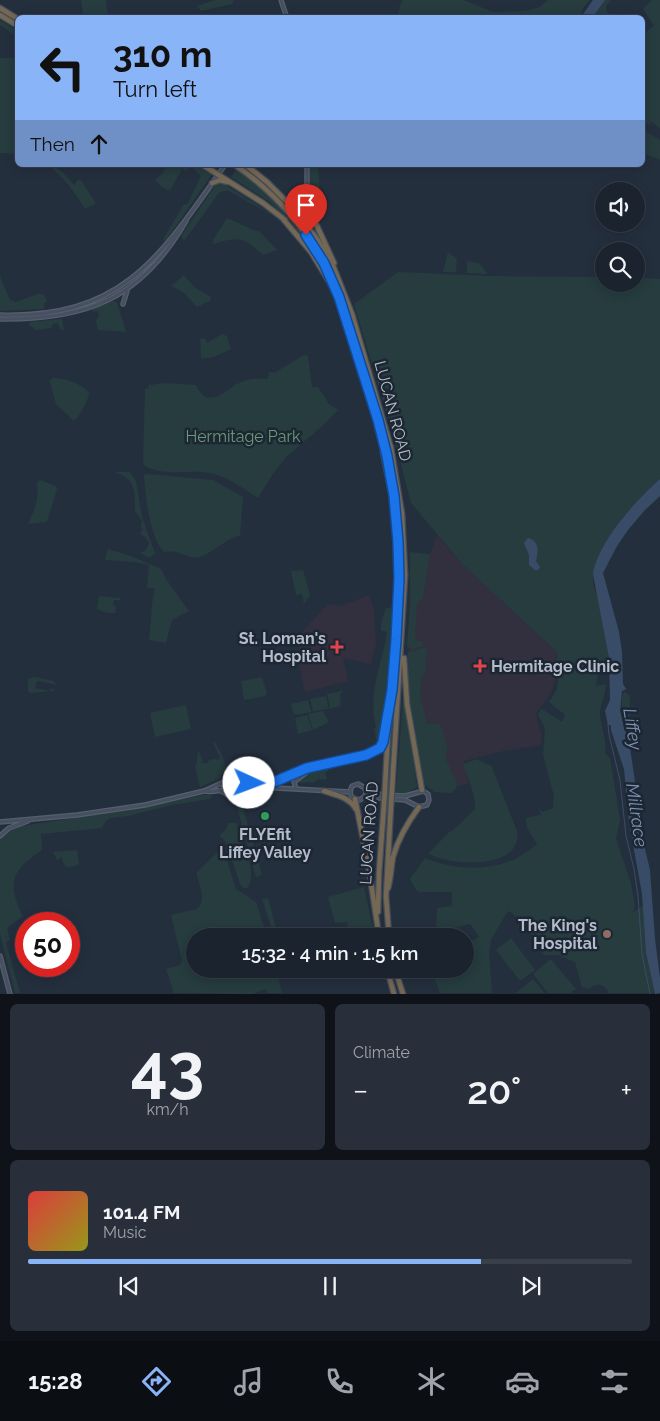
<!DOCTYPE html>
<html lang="en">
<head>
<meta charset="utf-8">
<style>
  :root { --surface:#1b232e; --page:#282f3a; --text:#f1f3f6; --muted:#a0a4aa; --line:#39404a; --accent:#8ab4f8 }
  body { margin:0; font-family:Raleway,sans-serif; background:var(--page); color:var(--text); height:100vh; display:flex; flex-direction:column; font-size:19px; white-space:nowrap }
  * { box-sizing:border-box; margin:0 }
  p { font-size:16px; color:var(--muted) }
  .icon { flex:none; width:28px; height:28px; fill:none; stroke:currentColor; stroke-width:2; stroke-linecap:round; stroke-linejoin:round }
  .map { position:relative; height:994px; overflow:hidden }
  .details { display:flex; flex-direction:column; gap:10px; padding:10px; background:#0f1319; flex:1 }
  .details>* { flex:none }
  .banner { position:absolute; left:15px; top:15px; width:630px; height:152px; border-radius:8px; box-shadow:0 2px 12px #0003,0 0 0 1px var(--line); background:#8ab4f8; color:#111; overflow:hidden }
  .fabs { position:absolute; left:595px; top:182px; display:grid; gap:10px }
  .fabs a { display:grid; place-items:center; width:50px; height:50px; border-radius:50%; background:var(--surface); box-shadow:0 2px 12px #0003,0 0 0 1px var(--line); font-size:25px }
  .speed { position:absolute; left:15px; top:912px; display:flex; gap:10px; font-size:25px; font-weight:700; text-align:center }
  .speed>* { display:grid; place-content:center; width:65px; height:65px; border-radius:50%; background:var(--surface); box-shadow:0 2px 12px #0003,0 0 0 1px var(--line); line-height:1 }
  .speed .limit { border:8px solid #d22; background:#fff; color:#111 }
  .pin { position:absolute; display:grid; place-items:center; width:42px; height:42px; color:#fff; margin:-51px -21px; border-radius:50% 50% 50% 0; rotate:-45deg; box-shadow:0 0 5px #0007 }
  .pin .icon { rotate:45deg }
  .me { position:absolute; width:55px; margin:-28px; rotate:92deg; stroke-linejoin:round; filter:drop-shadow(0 0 4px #0008) }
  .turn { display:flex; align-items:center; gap:18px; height:105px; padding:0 15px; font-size:22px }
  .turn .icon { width:65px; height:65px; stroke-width:2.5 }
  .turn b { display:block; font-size:35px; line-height:42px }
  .then { display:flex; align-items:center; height:48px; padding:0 15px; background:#0003; gap:10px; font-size:19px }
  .big { font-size:38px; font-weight:600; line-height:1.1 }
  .details .card { flex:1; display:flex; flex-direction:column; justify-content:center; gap:8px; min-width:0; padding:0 18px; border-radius:8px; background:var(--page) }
  .details .dial { align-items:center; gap:0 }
  .dial b { font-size:65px; line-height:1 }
  .song { display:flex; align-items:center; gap:15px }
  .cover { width:60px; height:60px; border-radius:8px; background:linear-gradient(135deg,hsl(0 70% 55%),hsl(60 70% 35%)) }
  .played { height:5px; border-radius:2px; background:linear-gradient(90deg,var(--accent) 75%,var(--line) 75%) }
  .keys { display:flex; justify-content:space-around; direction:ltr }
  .heat { display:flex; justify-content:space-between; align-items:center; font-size:28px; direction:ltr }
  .details .tiles { flex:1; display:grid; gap:10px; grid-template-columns:1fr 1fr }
  .card:last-child { grid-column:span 2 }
  .trip { position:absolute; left:186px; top:928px; width:288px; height:50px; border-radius:25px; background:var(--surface); box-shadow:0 2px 12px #0003,0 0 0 1px var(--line); font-weight:600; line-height:50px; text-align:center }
  .tabs { display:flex; height:80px; justify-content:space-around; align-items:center; background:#0b0e12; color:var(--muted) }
  .tabs .icon { width:35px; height:35px }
  .tabs .current { color:var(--accent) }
  .tabs b { font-size:22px; color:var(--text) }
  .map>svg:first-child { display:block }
</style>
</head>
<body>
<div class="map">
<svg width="660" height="994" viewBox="0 0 660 994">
  <rect width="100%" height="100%" fill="#242f3e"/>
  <path fill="#32303f" d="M437 536 464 566 558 653 552 667 555 679 551 693 536 713 538 724 542 736 540 745 503 751 463 761 469 783 457 786 454 791 451 793 434 792 425 785 416 741 408 671 410 604 419 603 423 599 430 554Z
    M369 595 374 611 376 643 371 664 343 658 348 681 305 692 298 657 302 632 328 604 341 606Z"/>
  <path fill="#263c3f" d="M81 0H106L108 17H83Z
    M215 0H234L232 4 201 11 197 6Z
    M402 0H464L493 12 525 11 540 7 548 0H590L583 8 580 17H397Z
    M605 0H611L606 6C606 15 615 17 621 17L593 18Z
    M652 0H660V128L650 121 651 126 643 120V34L654 26 643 9Z
    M0 20 17 31V154L0 153V58H16L17 37 0 25Z
    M643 130 660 140V160L643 153Z
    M47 165C58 165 67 177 74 185L78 180H81L95 202V204L85 209C74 192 64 176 47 165Z
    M167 165H199L212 174 169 236 166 240 162 241 184 204 187 205 201 176 191 167 186 172 182 169 171 189 168 190 162 187 155 180 163 173Z
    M310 165H318L320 190 318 197 312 193 310 190Z
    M236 170 254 183 281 207 303 236 270 202 231 177Z
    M221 182 279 219 227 190 219 193 184 241 181 236 216 184Z
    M227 218 256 231 258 230 277 250 263 255C243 237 240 236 213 244V240Z
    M448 252 457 259 456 272H443Z
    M467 261 479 263 488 274 467 273Z
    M398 272 491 276 604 277V284H636V277L660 279V479C635 501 595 545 593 580 593 586 597 593 598 599 603 620 608 641 609 663L602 662 599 663 596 686 606 684C606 694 600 704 600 714 601 728 607 740 605 753L610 758 620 819 616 839 631 883 635 906 633 912 643 906 646 953 655 993H609C605 984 597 982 589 989L582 987 575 962 558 955H545L541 952 543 946C537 939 531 935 525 928 518 922 517 915 508 911L491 940 489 952 492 993H440L431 969H465V945L479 937 470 924 450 929 451 936H436L437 908 452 906V892H419L416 890 410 879 425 858C454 870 488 872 517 858 524 854 530 849 537 844L527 828 526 818 539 815H541L538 807 542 812 553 808 554 796 543 755 545 728 538 715 540 710 542 709 562 722 565 715 549 702 557 689 558 680 554 667 558 653 464 566 411 503 393 434 354 304Z
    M184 275 194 287 211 297 210 301 197 307 183 292 171 286Z
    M0 276 10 300 16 302 40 293 41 295 44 294 47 302 44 303V309L0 311Z
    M113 301 117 302 126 332 98 330 96 321 99 315 98 312 96 311 93 312 92 310Z
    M62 319 64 331 59 328V325L57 323 53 324 51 328 36 330 29 325V322Z
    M222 334 227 336 231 349C222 353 211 360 201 358L200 339 205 338 207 343Z
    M304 355 308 356 312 387H318L329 404 338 410 327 422 286 457 273 474 258 498C244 489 227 476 210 473 189 469 165 477 145 466L143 463 145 389 148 388 149 385 165 383 196 385 199 391 205 397C221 401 230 385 244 381 252 378 260 378 268 379L269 372 274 373Z
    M53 378C67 378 78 383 89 392 88 401 81 415 74 421L56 404 50 383V380Z
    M114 472H130L136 481 142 517 155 553 150 558 140 553 146 550 149 543 144 536 140 534 143 528 141 527 142 521 135 511C135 491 136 479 114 472Z
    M147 474 213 480 243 497 240 536C227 537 214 553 199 557 190 559 184 554 176 552 173 551 168 552 164 552 150 538 146 499 144 479V475Z
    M40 480 56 486 57 489 47 522 28 524C35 507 39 503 37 483Z
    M108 549 131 556 161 569 166 579 189 611 172 620 166 643 149 640C152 622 150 606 155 589L147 587 149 565 136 562 106 560 105 558Z
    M410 552 430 554 423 599 417 604 415 640 423 642V646L411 649 407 646 410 604Z
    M303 570 310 595 304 604 302 594 296 595 291 571Z
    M99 596 120 598V600H114L113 604 116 607 115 613H107L97 609Z
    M392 607 387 690 381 742 378 746 374 729 376 728C369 699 377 676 384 648 386 643 385 638 387 633L385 631H381C380 623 384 617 385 609Z
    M423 648H427L428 653 425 658 426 670C415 686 423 705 427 724L438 723 441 726 448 749 446 752V761L449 764 451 773 454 774 457 786 454 791 451 793 434 792 425 785 423 778C415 737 406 694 408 652Z
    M34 677 54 681 56 684 54 686V684L37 681 35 688 50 691 51 689H55L54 691 30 693 28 691V679Z
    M262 677 267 694 265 696 244 700 241 681Z
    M342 691V693L340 694 341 706 296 715 293 713 291 704 308 700 311 711H313L310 699 326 696 328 707 323 708 330 707 327 694Z
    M624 691 630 696V716L629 719 627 714H621L622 696Z
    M403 700H405L417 787 406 793H396Z
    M186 705 191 729 155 737 150 713Z
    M323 711 329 722 313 730 308 714Z
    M307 715 312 730 298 734 295 719 298 717Z
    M215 742 221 753 226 768 220 778 200 787 195 766 197 763 198 750 203 761 200 763H208V761L213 759 219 760 220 757 213 743Z
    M477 759 486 764 491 765 517 831C522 865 470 865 447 860 440 859 434 856 428 854L449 832 452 831 475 809C477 799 467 775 463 764Z
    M328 767 329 770 325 773 327 778 325 780 319 779 312 783 309 782 300 783 299 780 312 770Z
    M209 794 210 796H212L210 799 172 805 128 816 110 818 107 820 102 828 41 834 42 850C12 870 6 883 23 916L7 928 10 940 6 942 20 993H15L0 934V839L12 829 21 826 128 810Z
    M240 797 262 875 256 877 235 799Z
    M229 823H237C242 837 259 877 247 888H244L240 884 226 842 220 836V834L224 832Z
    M77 850 79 863 76 866 67 867 63 863 62 857 57 860 53 852Z
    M218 852 223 853 226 857 236 889 256 902 267 936H195V969H276L282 993H267L266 989 253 994 174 993 166 969 180 965 182 961 171 915 197 909C207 900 199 885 197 875V872Z
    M364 887 374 933 348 930 347 922 335 923 328 897Z
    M268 898 269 901 278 936H274L262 899Z
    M511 938 535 970 520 981 496 950Z
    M551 959 576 989 570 993H548L533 974Z
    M533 979 545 993H516Z"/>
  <path fill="#394c67" d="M593 0H605L593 17H581Z
    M660 479V496L645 510 628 530 617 546 603 573 619 632 622 652 623 684 626 689 622 691 620 711 630 748 645 849 650 870 655 939 660 978V993L655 994 646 953 642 894 629 822 624 769 611 730V725H608L605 711 610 700 609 658 593 574C598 542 636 500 660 479Z
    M528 538C540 541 538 552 536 561L540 567 538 570H535L529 565V555L524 543Z"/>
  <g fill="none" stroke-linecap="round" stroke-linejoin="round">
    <path stroke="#394c67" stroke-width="1" d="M608 724 609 735 620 780 626 836 634 869 638 896 642 954 650 994"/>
    <g stroke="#565f6c" stroke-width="5.5">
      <path id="secondary" d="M281 0 287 18
        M303 192H296L295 195 296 199 300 200 304 198 303 192 307 183V165
        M123 304 127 291
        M0 315C123 319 161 256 225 165
        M0 319C87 320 141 299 186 221
        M262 787 313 766 366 755
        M296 789 294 782 313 767
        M245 790 257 787 350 792
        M205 791C210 793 215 790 221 791 226 793 228 796 232 797 245 800 249 786 242 778
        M225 792C223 788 222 785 225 780 233 766 248 782 257 787
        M350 792 352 786 358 784 372 792 382 795 405 796 423 791 428 794 429 800 427 805 419 807 405 800 365 797
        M350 792 352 798 360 800 366 795 365 787
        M0 822 77 815 145 805 204 791 224 782
        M0 836 9 828 28 821
        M0 956 10 994"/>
    </g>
    <g stroke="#434c59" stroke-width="7">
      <path id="highway" d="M0 8 18 19
        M0 15 18 26
        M203 165 263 203 285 220
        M235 165C279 195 313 237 335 286 346 313 353 341 362 369 385 440 399 501 399 576 400 608 396 640 393 671 389 710 387 749 385 788
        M246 165 267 182 290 205 317 239 334 268 352 314 391 448 402 514 405 575 392 789
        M212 183 220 180 228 182
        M304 198V207L317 226 334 263
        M284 220 311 252 330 283
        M383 452 391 491
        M404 658 407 704 422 790
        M366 755C388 747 384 737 387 716
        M324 791C336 795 349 797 356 809
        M355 799 368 863 379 936
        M388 888C391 878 391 867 393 857 398 839 408 822 419 807
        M378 912 379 873 384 805
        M389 936 386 896 391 805
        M387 969 394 994
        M395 969 403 994"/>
    </g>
    <use href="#secondary" stroke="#465061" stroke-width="3"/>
    <use href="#highway" stroke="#746855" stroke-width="4.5"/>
    <g stroke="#434c59" stroke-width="7" stroke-linecap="butt">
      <path id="highway-bridge" d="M384 805 385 788
        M391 805 392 789"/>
    </g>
    <use href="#highway-bridge" stroke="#746855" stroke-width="4.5"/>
  </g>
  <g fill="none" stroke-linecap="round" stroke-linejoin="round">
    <g stroke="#114b97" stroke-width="12">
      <path id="route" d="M249 783 257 787H262L307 768 366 755 380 748 383 742 392 690 396 640 399 579 398 542 394 496 387 456 378 420 339 297 324 263 306 235"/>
    </g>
    <use href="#route" stroke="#1a73e8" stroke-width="9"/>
  </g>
  <g fill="#e0444e" stroke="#1d2633" stroke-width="2">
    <path d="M334.5 639.5h5v5h5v5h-5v5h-5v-5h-5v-5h5z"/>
    <path d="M477.5 658.5h5v5h5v5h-5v5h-5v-5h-5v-5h5z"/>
  </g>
  <circle fill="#2e9e5b" stroke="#1d2633" stroke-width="2" cx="265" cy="816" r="5"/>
  <circle fill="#8d6e63" stroke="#1d2633" stroke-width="2" cx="607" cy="934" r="5"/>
  <g text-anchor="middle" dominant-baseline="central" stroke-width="5" stroke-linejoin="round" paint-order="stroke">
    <g font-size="16" fill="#b4bcc9" stroke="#1d2633">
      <text transform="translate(393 411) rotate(75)">LUCAN ROAD</text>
      <text transform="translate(369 833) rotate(-86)">LUCAN ROAD</text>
    </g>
    <g font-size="16" fill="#6b9a76" stroke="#1d2633">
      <text x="243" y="436">Hermitage Park</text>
    </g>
    <g font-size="16" font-weight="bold" fill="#b4bcc9" stroke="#1d2633" text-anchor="end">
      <text x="326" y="638">St. Loman's<tspan x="326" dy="18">Hospital</tspan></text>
      <text x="491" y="666" text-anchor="start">Hermitage Clinic</text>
      <text x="265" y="834" text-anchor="middle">FLYEfit<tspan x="265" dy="18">Liffey Valley</tspan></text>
      <text x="597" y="925">The King's<tspan x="597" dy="18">Hospital</tspan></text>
    </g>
    <g font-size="18" font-style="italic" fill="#7c92b1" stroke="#1d2633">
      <text transform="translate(633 729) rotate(81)">Liffey</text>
      <text transform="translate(637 815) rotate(82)">Millrace</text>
    </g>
  </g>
</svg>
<div class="fabs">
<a><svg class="icon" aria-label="sound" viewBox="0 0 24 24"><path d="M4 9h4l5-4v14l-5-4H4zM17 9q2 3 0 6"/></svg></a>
<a><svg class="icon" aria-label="search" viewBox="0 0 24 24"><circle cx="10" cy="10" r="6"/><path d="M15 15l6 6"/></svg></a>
</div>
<div class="speed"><div class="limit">50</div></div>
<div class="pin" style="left:306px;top:235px;background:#d93025"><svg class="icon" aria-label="arrive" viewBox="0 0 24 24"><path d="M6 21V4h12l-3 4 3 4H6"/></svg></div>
<svg class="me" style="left:249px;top:783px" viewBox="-20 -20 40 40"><circle r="19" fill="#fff"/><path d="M0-13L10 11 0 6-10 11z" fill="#1a73e8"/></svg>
<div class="trip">15:32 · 4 min · 1.5 km</div>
<div class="banner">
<div class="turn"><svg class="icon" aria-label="left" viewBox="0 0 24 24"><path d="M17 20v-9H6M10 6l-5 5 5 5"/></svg><div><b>310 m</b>Turn left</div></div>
<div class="then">Then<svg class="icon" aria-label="ahead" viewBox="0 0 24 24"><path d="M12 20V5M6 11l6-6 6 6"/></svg></div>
</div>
</div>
<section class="details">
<div class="tiles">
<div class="card dial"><b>43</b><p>km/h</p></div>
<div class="card"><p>Climate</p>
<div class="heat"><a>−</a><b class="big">20°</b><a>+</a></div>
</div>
<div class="card">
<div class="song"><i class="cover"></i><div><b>101.4 FM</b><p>Music</p></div></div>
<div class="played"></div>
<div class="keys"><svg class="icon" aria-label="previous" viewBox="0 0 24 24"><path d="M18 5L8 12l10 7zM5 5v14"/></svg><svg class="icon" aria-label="pause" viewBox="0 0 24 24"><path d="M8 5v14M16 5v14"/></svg><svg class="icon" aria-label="next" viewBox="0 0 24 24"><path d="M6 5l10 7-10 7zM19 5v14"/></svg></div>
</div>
</div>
</section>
<nav class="tabs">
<b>15:28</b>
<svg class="icon current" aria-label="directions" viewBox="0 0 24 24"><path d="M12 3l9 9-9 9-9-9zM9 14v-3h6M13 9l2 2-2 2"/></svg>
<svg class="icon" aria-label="music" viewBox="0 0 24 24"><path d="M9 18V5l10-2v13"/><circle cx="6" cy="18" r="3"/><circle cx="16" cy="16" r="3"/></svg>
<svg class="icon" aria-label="phone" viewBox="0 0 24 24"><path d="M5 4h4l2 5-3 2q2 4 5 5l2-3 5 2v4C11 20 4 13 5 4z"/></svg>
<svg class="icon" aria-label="climate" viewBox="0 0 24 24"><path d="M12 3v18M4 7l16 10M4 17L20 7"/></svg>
<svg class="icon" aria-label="car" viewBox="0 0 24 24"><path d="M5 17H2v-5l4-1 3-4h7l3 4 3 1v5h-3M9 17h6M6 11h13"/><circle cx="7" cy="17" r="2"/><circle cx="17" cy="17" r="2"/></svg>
<svg class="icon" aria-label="filters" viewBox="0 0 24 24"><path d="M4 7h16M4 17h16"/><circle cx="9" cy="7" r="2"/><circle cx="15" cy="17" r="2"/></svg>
</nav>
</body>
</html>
